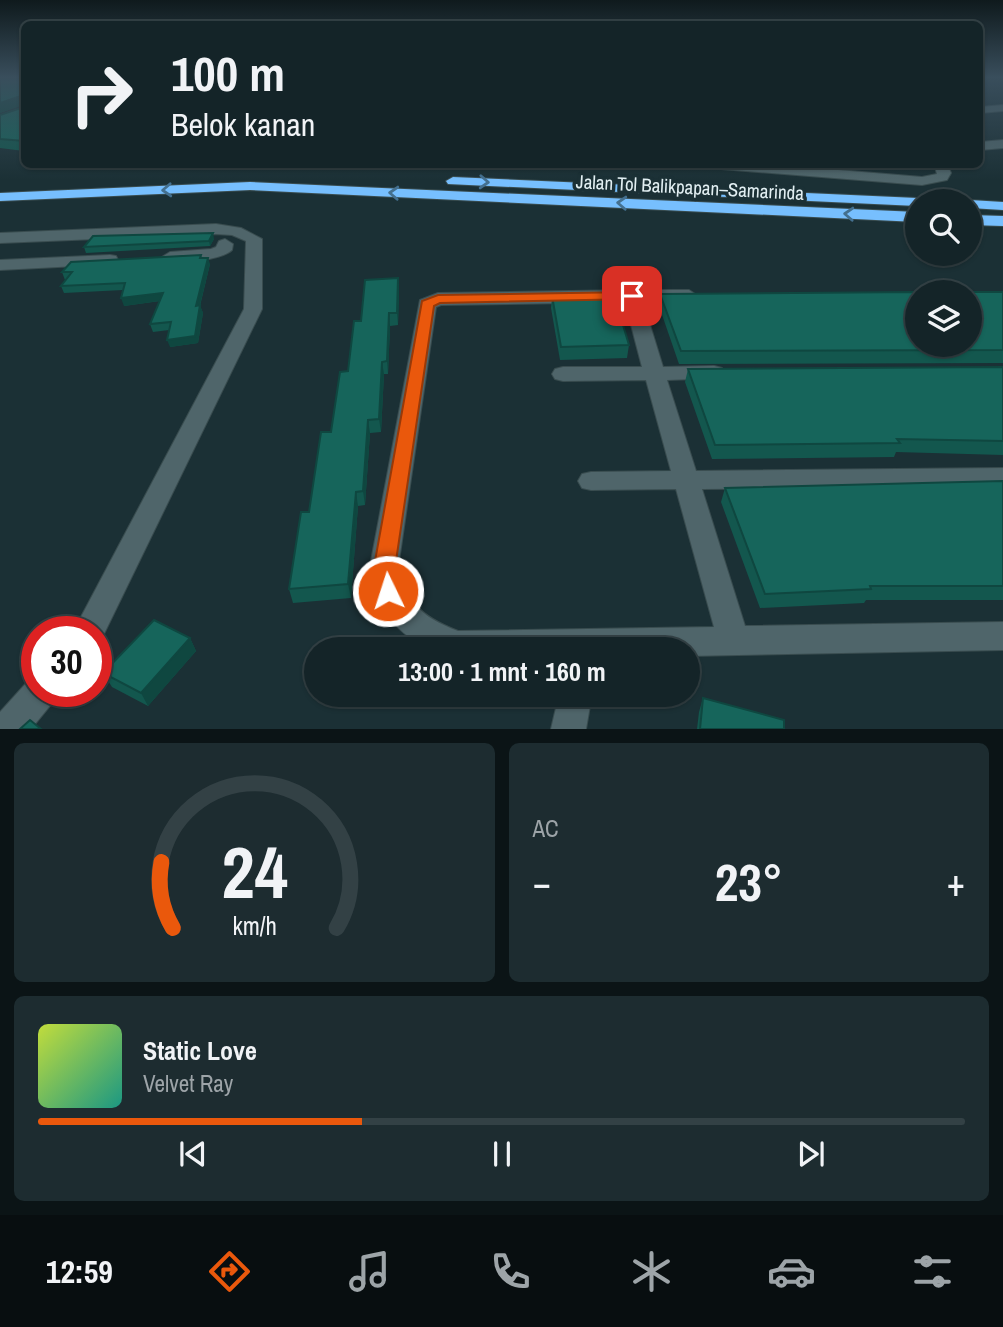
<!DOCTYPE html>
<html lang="id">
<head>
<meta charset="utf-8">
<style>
  :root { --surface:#142428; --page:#1d2c30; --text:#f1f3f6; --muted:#9da4a8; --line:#334145; --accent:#ea580c }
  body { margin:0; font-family:"Archivo Narrow",sans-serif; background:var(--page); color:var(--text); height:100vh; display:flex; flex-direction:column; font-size:26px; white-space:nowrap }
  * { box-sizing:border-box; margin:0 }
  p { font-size:23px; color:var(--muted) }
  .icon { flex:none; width:38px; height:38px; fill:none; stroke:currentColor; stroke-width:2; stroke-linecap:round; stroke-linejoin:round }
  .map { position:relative; height:729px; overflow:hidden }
  .side { display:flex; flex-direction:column; gap:14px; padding:14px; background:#0b1416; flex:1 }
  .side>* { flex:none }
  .guide { position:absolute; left:21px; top:21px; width:962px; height:147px; border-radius:10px; box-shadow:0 2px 5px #0004,0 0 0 2px var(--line); background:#142428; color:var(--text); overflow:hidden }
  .fabs { position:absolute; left:905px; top:189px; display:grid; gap:14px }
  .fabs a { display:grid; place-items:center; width:77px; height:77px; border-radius:50%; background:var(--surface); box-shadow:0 2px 5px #0004,0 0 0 2px var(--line); font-size:35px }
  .speed { position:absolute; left:21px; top:616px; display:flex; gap:14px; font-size:35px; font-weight:700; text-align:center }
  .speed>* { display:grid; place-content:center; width:91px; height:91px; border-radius:50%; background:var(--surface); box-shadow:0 2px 5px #0004,0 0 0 2px var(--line); line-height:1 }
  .speed .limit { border:10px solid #d22; background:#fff; color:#111 }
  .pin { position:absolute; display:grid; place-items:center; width:60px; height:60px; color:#fff; margin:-30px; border-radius:14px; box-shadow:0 4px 10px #0006 }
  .me { position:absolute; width:77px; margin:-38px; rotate:356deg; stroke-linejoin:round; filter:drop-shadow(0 0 5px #0008) }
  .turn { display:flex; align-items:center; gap:24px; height:147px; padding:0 35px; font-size:32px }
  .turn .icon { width:91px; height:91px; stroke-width:2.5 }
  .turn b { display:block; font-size:49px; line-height:60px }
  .big { font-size:52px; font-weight:700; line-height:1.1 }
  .side .card { flex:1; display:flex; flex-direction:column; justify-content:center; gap:10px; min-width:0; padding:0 24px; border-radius:10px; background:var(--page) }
  .side .dial { align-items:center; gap:0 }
  .dial svg { height:182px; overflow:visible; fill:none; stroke:var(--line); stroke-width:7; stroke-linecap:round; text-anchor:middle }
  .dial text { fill:var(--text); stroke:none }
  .song { display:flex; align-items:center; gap:21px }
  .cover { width:84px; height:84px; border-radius:10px; background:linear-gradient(135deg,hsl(70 70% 55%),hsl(170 70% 35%)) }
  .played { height:7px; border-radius:4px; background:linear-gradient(90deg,var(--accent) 35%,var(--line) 35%) }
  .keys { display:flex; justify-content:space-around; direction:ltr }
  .heat { display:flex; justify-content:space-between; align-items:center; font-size:38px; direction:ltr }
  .side .tiles { flex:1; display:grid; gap:14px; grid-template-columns:1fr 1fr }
  .card:last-child { grid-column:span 2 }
  .trip { position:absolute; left:304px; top:637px; width:396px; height:70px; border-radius:35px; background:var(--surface); box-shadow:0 2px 5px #0004,0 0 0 2px var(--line); font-weight:700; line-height:70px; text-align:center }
  .tab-bar { display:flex; height:112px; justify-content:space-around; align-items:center; background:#080e10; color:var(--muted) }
  .tab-bar .icon { width:49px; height:49px }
  .tab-bar .selected { color:var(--accent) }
  .tab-bar b { font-size:32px; color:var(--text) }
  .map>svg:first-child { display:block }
</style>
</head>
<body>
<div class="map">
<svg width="1003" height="729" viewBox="0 0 1003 729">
  <rect width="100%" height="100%" fill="#1b3035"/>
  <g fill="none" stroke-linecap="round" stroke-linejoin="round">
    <g stroke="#394c4f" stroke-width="2">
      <path id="minor" d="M1003 105V111L980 113V107Z
        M1003 140V148L980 150V142Z
        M703 164H766L922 177 937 174 934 164H947L951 173 947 180 922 185 709 168Z
        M216 224 241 228 262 239V309L100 642 96 643V632H73L244 309 246 241 232 235 216 234 0 243V233Z
        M225 239 233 244 232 250C222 260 171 267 162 257L170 252 211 249 216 247 219 241Z
        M110 255 116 256 118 260 116 264 0 270V260Z
        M632 290H689L698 296 689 302H643L663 367 714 366 722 368 725 373 722 378 667 380 696 471 1003 468V486L702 489 745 626 1003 622V650L688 656V649H429C389 629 377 605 371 561L420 300 438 293ZM625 302 642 367H563L555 369 552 374 555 379 563 381 646 380 671 471 591 472 582 474 578 481 582 488 591 490 676 489 714 627 458 631C419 616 406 602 399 561L436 307 441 305Z
        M37 677V691H58L53 702 31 729H0V712L29 680Z
        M559 695H589L591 700 586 729H551Z"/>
    </g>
    <g stroke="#394c4f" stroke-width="2">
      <path id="highway" d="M453 177 917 198 924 201H917V206L448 184 446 181Z
        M250 182 917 212V222L250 190 0 201V193Z
        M970 200 1003 202V210L970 208V201H964Z
        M970 215 1003 216V226L970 225Z"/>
    </g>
    <use href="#minor" fill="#4f656a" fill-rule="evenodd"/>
    <use href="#highway" fill="#77bffe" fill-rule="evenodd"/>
  </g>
  <path fill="#13574e" d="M0 78H24V151L0 148V115L21 108 22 105 0 113Z
    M895 164H929L928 170 899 169Z
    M214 239 210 246 86 253 84 247Z
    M201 255 202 258 210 264 200 306 203 313 198 343 170 347 169 330 153 332 150 324 160 301 124 306 123 290 64 293 61 286 65 280 62 272Z
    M398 278 399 290 398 325 390 326 388 374H384L381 432 370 433 365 505 358 506 351 598 293 603 289 589 361 321Z
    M1003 292V363L679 364 659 306 660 294Z
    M552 296 622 315 621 320 629 345 627 358 560 360 551 308Z
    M1003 367V455L896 452 894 457 712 459 685 382 688 369Z
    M1003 481V600H866L864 603 760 608 721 502 725 488Z
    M190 638 196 651 148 706 112 687 103 673Z
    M703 698 784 729H697L699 712Z"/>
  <path fill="#0f4740" d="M24 95V105L0 113V103Z
    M213 233 214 239 210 246 209 241Z
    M208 258 210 264 198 313 196 306Z
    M398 278 399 290 398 325 397 313Z
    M163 293 166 300 124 306 121 298Z
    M200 305 203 313 198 343 170 347 167 340Z
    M389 313 390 326 388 374 387 361Z
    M382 362 384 374 381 432 379 419Z
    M368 420 370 433 365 505 363 491Z
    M356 492 358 506 351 598 348 584Z
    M190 638 196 651 148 706 141 693Z"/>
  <path fill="#16655b" stroke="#0f4740" stroke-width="2" d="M0 78H24V95L0 103Z
    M23 103H24V141L0 139V115L21 108Z
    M213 233 209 241 84 247 93 236Z
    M201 255 200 258H208L196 306 200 305 195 336 167 340 171 322 150 324 163 293 121 298 125 283 61 286 72 272H62L71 262Z
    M398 278 397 313H389L387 361 382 362 379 419 368 420 363 491 356 492 348 584 289 589 301 512H309L321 432H331L340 372 348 371 354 321H361L365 280Z
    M917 292V345H970V292H934H1003V350L681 351 660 294Z
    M616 295 622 315H620L629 345 561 347 552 296Z
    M1003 367V441L897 439 900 443 715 445 688 369Z
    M1003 481V586H870L871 589 765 594 725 488Z
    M154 620 190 638 141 693 103 673Z
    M703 698 784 720V729H700Z
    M30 720 41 729H20Z"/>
  <defs><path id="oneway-chevron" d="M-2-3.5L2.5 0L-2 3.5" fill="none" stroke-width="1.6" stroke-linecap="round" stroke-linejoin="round" transform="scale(1.75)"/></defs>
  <g stroke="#44708f">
    <use href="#oneway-chevron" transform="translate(484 182) rotate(3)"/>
    <use href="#oneway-chevron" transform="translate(167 190) rotate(177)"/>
    <use href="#oneway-chevron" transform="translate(394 193) rotate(-177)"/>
    <use href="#oneway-chevron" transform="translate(622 203) rotate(-177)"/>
    <use href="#oneway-chevron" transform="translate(849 214) rotate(-177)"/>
  </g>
  <linearGradient id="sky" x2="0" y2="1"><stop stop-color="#0f1a1d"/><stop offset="0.43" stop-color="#394e5c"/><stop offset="1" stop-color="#394e5c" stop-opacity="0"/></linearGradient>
  <rect width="1003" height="180" fill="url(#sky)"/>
  <path fill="#ea580c" stroke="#983908" stroke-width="2" d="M632 292 637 293V299L440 303 434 306 396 561 400 591 396 598 388 600 381 598 377 591 375 561 422 301 438 295Z"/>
  <g text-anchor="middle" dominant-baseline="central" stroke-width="7" stroke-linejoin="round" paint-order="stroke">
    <g font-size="19" fill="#e2eff2" stroke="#1b3035">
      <text transform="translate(690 187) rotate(3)">Jalan Tol Balikpapan–Samarinda</text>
    </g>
  </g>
</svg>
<div class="fabs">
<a><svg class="icon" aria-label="search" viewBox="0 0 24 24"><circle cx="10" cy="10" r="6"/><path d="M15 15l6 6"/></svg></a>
<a><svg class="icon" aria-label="layers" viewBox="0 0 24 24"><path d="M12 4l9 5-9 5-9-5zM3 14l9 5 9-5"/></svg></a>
</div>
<div class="speed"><div class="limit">30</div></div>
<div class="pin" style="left:632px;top:296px;background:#d93025"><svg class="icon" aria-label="arrive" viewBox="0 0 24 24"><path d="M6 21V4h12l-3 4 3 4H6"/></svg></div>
<svg class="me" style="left:388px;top:591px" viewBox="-20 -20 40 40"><circle r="17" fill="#ea580c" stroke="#fff" stroke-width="3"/><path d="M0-11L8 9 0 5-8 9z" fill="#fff"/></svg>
<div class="trip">13:00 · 1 mnt · 160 m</div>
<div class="guide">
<div class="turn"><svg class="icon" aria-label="right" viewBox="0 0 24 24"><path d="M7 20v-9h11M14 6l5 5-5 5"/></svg><div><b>100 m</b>Belok kanan</div></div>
</div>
</div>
<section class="side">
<div class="tiles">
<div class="card dial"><svg viewBox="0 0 100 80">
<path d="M14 69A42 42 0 1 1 86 69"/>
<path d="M14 69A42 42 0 0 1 9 40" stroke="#ea580c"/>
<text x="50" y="56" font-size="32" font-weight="700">24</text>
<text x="50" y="72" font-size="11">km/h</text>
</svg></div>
<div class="card"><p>AC</p>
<div class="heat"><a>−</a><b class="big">23°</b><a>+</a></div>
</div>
<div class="card">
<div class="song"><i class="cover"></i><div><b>Static Love</b><p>Velvet Ray</p></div></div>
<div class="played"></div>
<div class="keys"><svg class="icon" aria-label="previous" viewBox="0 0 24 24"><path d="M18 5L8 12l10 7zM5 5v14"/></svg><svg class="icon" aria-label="pause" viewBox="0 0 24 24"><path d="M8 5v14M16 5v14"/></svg><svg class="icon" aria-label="next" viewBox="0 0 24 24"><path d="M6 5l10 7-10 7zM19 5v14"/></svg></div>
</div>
</div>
</section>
<nav class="tab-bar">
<b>12:59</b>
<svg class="icon selected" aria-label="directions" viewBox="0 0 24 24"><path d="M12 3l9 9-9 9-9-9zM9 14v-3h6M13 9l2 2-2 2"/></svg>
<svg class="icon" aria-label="music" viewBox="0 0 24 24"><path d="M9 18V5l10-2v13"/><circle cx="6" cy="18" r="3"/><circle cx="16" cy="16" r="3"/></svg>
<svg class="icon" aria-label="phone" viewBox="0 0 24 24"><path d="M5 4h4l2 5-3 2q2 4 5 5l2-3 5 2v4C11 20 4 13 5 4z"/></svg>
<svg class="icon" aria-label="climate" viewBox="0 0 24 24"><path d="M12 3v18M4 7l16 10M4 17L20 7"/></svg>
<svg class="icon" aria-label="car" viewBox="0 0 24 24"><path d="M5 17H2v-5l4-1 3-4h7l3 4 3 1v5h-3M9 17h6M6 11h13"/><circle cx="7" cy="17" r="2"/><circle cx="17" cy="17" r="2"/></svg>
<svg class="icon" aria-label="filters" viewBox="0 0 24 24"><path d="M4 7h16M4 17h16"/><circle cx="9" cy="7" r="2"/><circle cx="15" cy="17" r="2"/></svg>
</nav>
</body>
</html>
